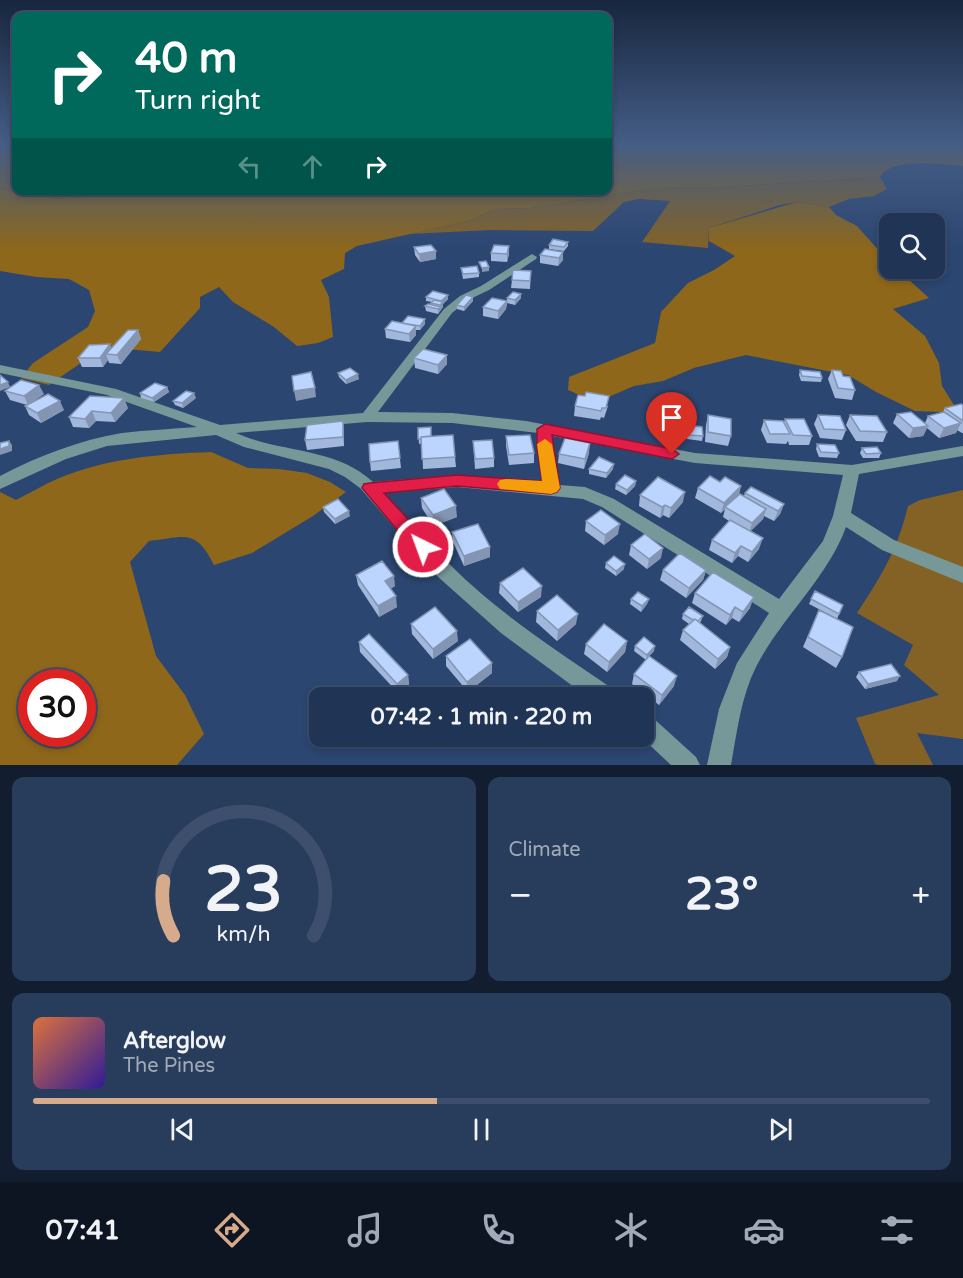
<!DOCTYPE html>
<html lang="en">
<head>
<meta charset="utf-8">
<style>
  :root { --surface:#203455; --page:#283c5b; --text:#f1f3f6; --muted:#a2aab9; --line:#3d4f6c; --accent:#d6ab8b }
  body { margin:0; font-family:"Varela Round",sans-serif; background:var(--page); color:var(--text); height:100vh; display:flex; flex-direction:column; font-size:22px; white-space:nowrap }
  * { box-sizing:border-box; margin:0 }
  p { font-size:20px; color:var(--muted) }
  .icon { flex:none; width:33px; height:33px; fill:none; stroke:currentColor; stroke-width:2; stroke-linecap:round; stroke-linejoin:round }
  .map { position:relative; height:765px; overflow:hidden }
  .drawer { display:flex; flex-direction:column; gap:12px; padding:12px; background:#121d2f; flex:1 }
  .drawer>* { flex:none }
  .hud { position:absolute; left:12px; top:12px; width:600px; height:183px; border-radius:12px; box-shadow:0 3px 9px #0003,0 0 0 2px var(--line); background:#00695c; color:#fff; overflow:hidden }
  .controls { position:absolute; left:879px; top:213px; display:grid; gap:12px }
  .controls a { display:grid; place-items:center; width:66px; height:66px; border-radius:12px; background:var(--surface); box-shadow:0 3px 9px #0003,0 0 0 2px var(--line); font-size:30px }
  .speed { position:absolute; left:18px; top:669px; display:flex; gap:12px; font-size:30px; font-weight:700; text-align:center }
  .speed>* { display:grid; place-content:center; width:78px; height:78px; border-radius:50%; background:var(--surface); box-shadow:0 3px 9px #0003,0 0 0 2px var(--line); line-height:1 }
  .speed .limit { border:9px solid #d22; background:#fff; color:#111 }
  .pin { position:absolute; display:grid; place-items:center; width:51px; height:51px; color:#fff; margin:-62px -26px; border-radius:50% 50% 50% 0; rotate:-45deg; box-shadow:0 0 6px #0007 }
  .pin .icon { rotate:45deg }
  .me { position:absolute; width:66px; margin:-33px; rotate:318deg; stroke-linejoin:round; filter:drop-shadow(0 0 4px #0008) }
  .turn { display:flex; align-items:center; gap:21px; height:126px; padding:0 24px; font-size:27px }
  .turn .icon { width:78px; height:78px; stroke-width:2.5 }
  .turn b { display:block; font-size:42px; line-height:51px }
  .lanes { display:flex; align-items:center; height:57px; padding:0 24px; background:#0003; justify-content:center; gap:30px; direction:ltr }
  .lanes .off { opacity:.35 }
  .big { font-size:45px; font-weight:800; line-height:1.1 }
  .drawer .card { flex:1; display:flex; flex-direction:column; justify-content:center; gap:9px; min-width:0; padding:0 21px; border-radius:12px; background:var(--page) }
  .drawer .dial { align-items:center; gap:0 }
  .dial svg { height:156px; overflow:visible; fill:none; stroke:var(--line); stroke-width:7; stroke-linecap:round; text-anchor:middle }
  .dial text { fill:var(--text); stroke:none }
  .song { display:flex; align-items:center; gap:18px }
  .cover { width:72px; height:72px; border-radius:9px; background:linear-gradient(135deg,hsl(20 70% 55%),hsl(250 70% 35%)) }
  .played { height:6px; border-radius:3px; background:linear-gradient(90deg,var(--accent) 45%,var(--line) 45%) }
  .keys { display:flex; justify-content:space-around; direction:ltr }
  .heat { display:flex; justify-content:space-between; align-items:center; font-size:33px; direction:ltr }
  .drawer .tiles { flex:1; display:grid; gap:12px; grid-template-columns:1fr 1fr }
  .card:last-child { grid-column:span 2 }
  .trip { position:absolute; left:309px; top:687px; width:345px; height:60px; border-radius:12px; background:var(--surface); box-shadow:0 3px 9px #0003,0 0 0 2px var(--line); font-weight:800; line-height:60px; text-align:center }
  .menu { display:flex; height:96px; justify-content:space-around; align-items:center; background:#0d1522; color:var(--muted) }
  .menu .icon { width:42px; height:42px }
  .menu .on { color:var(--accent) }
  .menu b { font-size:27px; color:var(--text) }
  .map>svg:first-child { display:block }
</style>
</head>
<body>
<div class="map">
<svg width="963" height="765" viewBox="0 0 963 765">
  <rect width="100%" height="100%" fill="#2b4671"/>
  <path fill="#846225" d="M0 144H16V190L101 191V196L54 199 47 195 0 189Z
    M880 177 887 189 874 196 849 199 829 207 797 202 780 205 709 228 708 248 642 242 670 201 639 199 624 202 593 231 491 230 409 234 472 220 495 209 531 208 655 188 722 187Z
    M963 490V739L917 733 933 765H878L875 764 856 718 939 695 904 665 913 645 857 613C882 575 897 551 908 506L920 500Z"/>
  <path fill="#8e671a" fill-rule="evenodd" d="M608 144H963V166C942 164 891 157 880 177L722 187 655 188 531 208 495 209 472 220 357 246 345 253 344 269 321 280 329 297 333 337 318 343 297 346 274 327 233 302 219 287 200 297V308L160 352 104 347 49 385 21 378 33 363 88 327 95 311 89 290 69 279 36 277 0 271V189L47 195 54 199 101 196V190H608Z
    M797 202 829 207 836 215 857 226 889 262 890 268 897 269 929 298 893 309 925 336 939 363 942 386 954 405 942 412 915 411 876 392 848 375 746 355 694 368 663 381 634 386 606 398H587L568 390 569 377 655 343 661 312 688 283 714 270 735 256 709 241V228Z
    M211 452 248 468 279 469 307 473 330 482 346 492 313 516 252 553 214 565C195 528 186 537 149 541L130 562 156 656 185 695 204 734 177 765H0V492L16 500C30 493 43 485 57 479 106 458 159 454 211 452ZM32 682H82V734H32Z"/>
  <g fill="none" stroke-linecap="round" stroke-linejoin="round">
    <path fill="#779899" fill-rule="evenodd" d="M532 254 537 257 536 259 489 290 468 300 452 313 378 412 452 413 526 421 695 453 852 465 963 446V456L859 474 851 513 894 540 963 567V583L882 550 846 527C827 579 781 618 756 667 741 697 737 732 731 765H707L719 709 737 663 769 613 602 507 583 499 457 487 383 493C413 526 442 559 475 588 519 627 568 658 616 691L619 698H589L501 633 437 576 360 488 345 477 329 469 244 447 216 435 107 446 66 459 0 489V476C38 456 80 440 122 433 147 430 172 429 197 427L107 395 0 373V365L116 389 220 425 363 413 444 309 460 296 481 286ZM367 422 452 423 538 433 542 483 457 475 373 482C336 447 280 453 236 433ZM552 436 695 463 843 475 833 516 823 541 779 599 614 499 585 487 559 485Z
      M644 714 652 717 696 757 700 765H671L640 736H644Z"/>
  </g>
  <path fill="#a1b7db" d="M568 242V246L564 251 549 249V245Z
    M509 246V254L507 262 491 261V253Z
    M414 247 436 259 420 262 415 255Z
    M563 252V260L558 266 540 263V255Z
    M461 268 479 273V277L463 279Z
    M531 271 530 289 511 288 512 280Z
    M521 294V298L515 305 507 303 506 309 498 319 483 316V307L507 301V298Z
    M448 295V299L443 304V307L438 314 426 311 425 306 431 304 432 302 426 301V297Z
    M473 297V301L464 311 457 309V305Z
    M425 319V324L420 330H416V335L410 342 386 338 385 329 402 323Z
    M138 330 141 339 121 364 109 363 108 360 103 367H82L78 358 111 348Z
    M447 355V364L438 374 415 368 414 358Z
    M800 370 822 378 821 382 801 381 799 375Z
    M832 370 843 376 855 390 852 400 835 398 828 379Z
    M338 373 359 379 346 384 339 377Z
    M167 387 169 392 154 402 141 398 140 393Z
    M5 391 44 394 35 400 64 410 41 423 29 415 25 406 27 405 10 400Z
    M90 396 128 408 115 422 96 421 89 428 73 427 69 417Z
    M196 398 183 408 175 405 173 401Z
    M963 405V433H962L957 430 956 433 939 438 927 428 923 436 909 438 893 423 897 414 925 423 928 416 943 412 945 408Z
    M575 406H608L604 418 601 417 600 420 574 416Z
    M708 415 731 436 728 446 705 442 706 425Z
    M818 415 846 430 842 440 820 438 814 424Z
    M850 415 887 432 883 442 856 441 846 425Z
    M785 419 812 436 809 445H789L788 441 786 444 767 443 761 430 764 420 784 422Z
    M688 425 703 436 702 441 687 439V430Z
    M418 428 431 436 455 457 456 467 423 469 422 443 419 444Z
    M344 431V446L307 450 305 440Z
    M506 436 534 453V463L509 465 506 446Z
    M398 441 401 468 371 471 370 462Z
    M473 441 494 458V467L475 469Z
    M817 444 839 453 837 458 819 457 816 449Z
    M862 448 881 453 879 458H863L860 453Z
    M589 453 584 469 558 463 559 454Z
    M589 469H613L606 478 589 474Z
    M636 481 635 486 626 495 615 489 616 484Z
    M720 482 741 486 739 494 744 496 745 493 784 504 780 514 774 521 764 516 763 519 750 531 759 549 748 562 738 556 732 563 709 550 712 540 729 521 723 517 725 509 721 513 695 498 698 488Z
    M640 495 683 502 669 518 663 515 660 518 639 506Z
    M421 498 457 517 433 526 422 508Z
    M323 507 350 516 335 524 324 512Z
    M586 521 618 534 604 545 585 531Z
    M452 532 490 547V557L464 566 453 542Z
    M631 545 661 558 647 569 629 555Z
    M606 563 624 569 616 576 605 568Z
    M663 570H706L703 580 686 598 660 580Z
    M356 575 395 586 390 589 397 607 379 617 358 585Z
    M500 583 541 597 518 612 499 593Z
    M815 591 843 605 837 619 842 657 836 668 803 647 819 610 836 618 809 604Z
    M695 593 750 608 739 622 732 618 726 625 692 603Z
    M631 599H649L647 604 641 612 630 604Z
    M537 611 576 624 557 641 536 622Z
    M683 614 703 616 700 623 730 647 727 657 715 669 680 640 683 630 689 624 682 619Z
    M411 624 458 641 433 659 412 634Z
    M627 641 625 652 607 672 584 654 586 644Z
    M359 642 408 675 409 685 399 694 360 652Z
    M635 646 654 651 649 656 674 686 659 705 632 684 634 674 646 660 634 651Z
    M446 656 492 673 468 692 446 666Z
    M859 672 897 681 865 689 856 677Z"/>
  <path fill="#8395b2" d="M509 246V254L507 262V254Z
    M436 251V259L420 262 419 254Z
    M563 252V260L558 266 559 258Z
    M489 267V271L482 272V268Z
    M521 294V298L515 305V300Z
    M448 295V299L443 304V307L438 314V309L440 307 441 301Z
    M473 297V301L464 311V307Z
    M507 301 506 309 498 319V311Z
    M425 319V324L420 330V326Z
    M416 326V335L410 342 409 334Z
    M138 330 141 339 121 364 117 355Z
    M110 344 113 353 106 354 108 360 103 367 100 358Z
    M447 355V364L438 374V365Z
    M358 374 359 379 346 384V380Z
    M8 382 10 387 0 391V385Z
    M39 385 44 394 28 405 24 396Z
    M167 387 169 392 154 402 152 398Z
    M315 388 316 397 296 401 294 391Z
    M194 393 196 398 183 408 182 403Z
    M124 398 128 408 115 422 111 413Z
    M60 401 64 410 41 423 37 413Z
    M92 411 96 421 89 428 85 419Z
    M343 421 344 431V446L343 437Z
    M961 423 956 433 939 438 944 428Z
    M928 426 923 436 909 438 913 428Z
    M9 441 12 445V451L0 455V449Z
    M590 443 589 453 584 469 585 459Z
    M614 464 613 469 606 478 607 473Z
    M636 481 635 486 626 495 627 490Z
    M741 486 738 496 725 507V509L721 513 724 503Z
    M685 492 683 502 669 518 671 508Z
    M784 504 780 514 774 521 778 511Z
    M665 505 663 515 660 518 662 507Z
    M456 506 457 517 433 526V515Z
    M766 509 763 519 749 533 752 523Z
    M349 511 350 516 335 524V519Z
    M620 524 618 534 604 545 605 535Z
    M763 538 759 549 748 562 752 552Z
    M741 546 738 556 732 563 735 553Z
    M490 547V557L464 566V556Z
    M663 548 661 558 647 569 649 559Z
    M625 564 624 569 616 576V571Z
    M706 570 703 580 686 598 689 588Z
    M394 576 395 586 386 591 385 581Z
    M542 586 541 597 518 612V602Z
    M396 596 397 607 379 617 378 606Z
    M754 597 750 608 739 622 743 612Z
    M649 599 647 604 641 612 642 606Z
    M735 607 732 618 726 625 730 615Z
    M578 614 576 624 557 641 558 630Z
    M457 631 458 641 433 659V649Z
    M627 641 625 652 607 672 609 662Z
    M655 646 654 651 646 660 647 655Z
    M730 647 727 657 715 669 718 659Z
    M492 663V673L468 692 467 682Z
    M408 675 409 685 399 694 397 684Z
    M677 676 674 686 659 705 662 695Z
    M900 676 897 681 865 689 868 684Z"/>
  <path fill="#bbd5ff" stroke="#8395b2" stroke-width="1.5" d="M553 239 568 242 564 247 549 245Z
    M431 245 436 251 419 254 414 247Z
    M494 245 509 246 507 254 491 253Z
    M545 249 563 252 559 258 540 255Z
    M486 261 489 267 482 268 479 262Z
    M477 266 479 273 463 274 461 268Z
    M513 270 531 271 530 281 512 280Z
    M433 291 448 295 441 301 426 297Z
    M513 292 521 294 515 300 507 298Z
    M466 295 473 297 464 307 457 305Z
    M492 298 507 301 498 311 483 307Z
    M434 300 443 302 440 305 431 303Z
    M428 304 441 307 438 309 425 306Z
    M408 316 425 319 420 326 402 323Z
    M392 321 416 326 409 334 385 329Z
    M128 330H138L117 355 106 354Z
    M110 344 100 358H78L89 345Z
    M423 349 447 355 438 365 414 358Z
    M350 368 358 374 346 380 338 373Z
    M800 370 820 372 822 378 802 376Z
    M832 370 841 371 843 376 850 377 855 390 838 388Z
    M311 372 315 388 294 391 292 376Z
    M0 375 8 382 0 385Z
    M21 380 39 385 24 396 5 391Z
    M155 383 167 387 152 398 140 393Z
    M186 391 194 393 182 403 173 401Z
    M586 392 609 396 606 408H602L601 411 575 406 578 395 585 396Z
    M48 394 60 401 37 413 25 406Z
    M90 396 124 398 111 413 92 411 85 419 69 417Z
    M961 404 963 405V421L945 408Z
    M911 412 928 426 913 428 897 414Z
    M944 412 961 423 944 428 928 416Z
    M708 415 731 419V436L708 432Z
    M818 415 840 416 846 430 824 429Z
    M850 415 877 416 887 432 860 431Z
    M785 419H804L812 436 793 435Z
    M764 420 783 421 790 434H770Z
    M343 421V437L305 440 307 425Z
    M688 425 702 427 703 436 688 435Z
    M431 427V436L421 437V439H418V428Z
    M453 435 455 457 422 459 421 437Z
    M530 435 534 453 509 455 506 436Z
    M565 438 590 443 585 459 559 454Z
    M492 440 494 458 475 459 473 441Z
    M9 441V446L0 449V443Z
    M398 441 400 458 370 462 369 444Z
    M817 444 835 445 839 453 821 452Z
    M877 447 881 453 866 454 862 448Z
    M599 457 614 464 607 473 589 469Z
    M625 475 636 481 627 490 616 484Z
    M710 476 720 482 725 477 741 486 724 503 698 488Z
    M658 477 685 492 671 508 665 505 662 507 640 495Z
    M751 487 784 504 778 511 745 493Z
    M444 489 456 506 433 515 421 498Z
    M740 494 766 509 752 523 725 507Z
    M338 499 349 511 335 519 323 507Z
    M601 510 620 524 605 535 586 521Z
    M730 520 763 538 752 552 741 546 735 553 712 540Z
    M478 524 490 547 464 556 452 532Z
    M645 534 663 548 649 559 631 545Z
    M680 553 706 570 689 588 663 570Z
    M614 556 625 564 616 571 606 563Z
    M382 561 394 576 385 581 396 596 378 606 356 575Z
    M523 568 542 586 518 602 500 583Z
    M713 572 754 597 743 612 735 607 730 615 695 593Z
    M815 591 843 605 839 614 811 599Z
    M638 592 649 599 642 606 631 599Z
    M557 595 578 614 558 630 537 611Z
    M435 607 457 631 433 649 411 624Z
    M689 607 703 616 698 621 695 619 693 620 683 614Z
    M819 610 853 627 842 657 808 637Z
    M695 619 730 647 718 659 683 630Z
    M604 624 627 641 609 662 586 644Z
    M369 634 408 675 397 684 359 642Z
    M644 637 655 646 647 655 635 646Z
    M470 639 492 663 467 682 446 656Z
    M649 656 677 676 662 695 634 674Z
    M891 664 900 676 868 684 859 672Z"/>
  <linearGradient id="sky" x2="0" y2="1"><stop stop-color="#18263e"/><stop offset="0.57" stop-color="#445d86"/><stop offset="1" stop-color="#445d86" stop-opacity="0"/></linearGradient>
  <rect width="963" height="251" fill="url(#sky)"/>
  <path fill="#e11d48" stroke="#92132f" stroke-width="1.5" d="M545 424 672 449 679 454 672 459 552 435 560 488 557 492 551 494 457 486 384 493 429 542 432 547 429 552 423 554 416 552 362 488 364 484 370 483 457 475 542 481 537 448V429Z"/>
  <path fill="#f59e0b" d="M545 439 552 444 560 488 557 492 551 494 500 489 497 484 500 480 506 479 542 481 537 444Z"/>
</svg>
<div class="controls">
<a><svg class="icon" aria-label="search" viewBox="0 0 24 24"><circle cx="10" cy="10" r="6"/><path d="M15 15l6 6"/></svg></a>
</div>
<div class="speed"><div class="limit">30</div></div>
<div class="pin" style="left:672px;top:454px;background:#d93025"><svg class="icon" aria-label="arrive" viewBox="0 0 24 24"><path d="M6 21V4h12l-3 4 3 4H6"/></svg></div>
<svg class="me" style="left:423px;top:547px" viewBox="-20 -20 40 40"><circle r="17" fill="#e11d48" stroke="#fff" stroke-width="3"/><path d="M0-11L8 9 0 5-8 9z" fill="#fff"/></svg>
<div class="trip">07:42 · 1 min · 220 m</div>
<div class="hud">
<div class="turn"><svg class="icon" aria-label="right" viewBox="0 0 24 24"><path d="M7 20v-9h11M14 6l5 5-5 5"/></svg><div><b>40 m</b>Turn right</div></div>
<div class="lanes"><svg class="icon off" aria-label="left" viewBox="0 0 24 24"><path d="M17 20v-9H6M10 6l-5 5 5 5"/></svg><svg class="icon off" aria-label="ahead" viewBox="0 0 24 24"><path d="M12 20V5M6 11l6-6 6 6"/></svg><svg class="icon" aria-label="right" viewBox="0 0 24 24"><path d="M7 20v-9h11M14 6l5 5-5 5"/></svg></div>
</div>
</div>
<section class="drawer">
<div class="tiles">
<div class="card dial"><svg viewBox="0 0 100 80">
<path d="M14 69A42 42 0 1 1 86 69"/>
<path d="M14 69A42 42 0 0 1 9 41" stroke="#d6ab8b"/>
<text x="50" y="56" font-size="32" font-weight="700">23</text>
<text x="50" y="72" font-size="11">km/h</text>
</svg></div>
<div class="card"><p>Climate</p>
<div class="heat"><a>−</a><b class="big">23°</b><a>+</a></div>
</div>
<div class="card">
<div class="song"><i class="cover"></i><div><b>Afterglow</b><p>The Pines</p></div></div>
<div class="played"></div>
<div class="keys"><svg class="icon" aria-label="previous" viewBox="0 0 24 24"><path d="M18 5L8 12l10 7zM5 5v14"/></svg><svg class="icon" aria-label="pause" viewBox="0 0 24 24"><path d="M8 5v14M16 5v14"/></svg><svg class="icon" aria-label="next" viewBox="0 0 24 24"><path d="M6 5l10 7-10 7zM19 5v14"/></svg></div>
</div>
</div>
</section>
<nav class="menu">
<b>07:41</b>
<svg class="icon on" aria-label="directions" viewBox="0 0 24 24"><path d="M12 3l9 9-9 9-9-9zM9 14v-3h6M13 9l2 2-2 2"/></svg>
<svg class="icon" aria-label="music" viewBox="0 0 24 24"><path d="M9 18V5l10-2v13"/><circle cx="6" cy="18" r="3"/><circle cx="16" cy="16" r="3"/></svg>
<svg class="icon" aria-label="phone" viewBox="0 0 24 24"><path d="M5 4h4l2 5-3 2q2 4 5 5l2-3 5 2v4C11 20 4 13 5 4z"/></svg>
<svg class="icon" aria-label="climate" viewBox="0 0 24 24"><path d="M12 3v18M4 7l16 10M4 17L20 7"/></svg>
<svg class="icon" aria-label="car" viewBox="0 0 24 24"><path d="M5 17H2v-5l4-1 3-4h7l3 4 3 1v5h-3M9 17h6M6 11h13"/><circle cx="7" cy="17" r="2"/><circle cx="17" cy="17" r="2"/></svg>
<svg class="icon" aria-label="filters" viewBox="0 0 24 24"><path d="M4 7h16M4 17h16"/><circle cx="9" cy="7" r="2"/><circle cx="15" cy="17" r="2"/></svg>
</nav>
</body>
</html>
